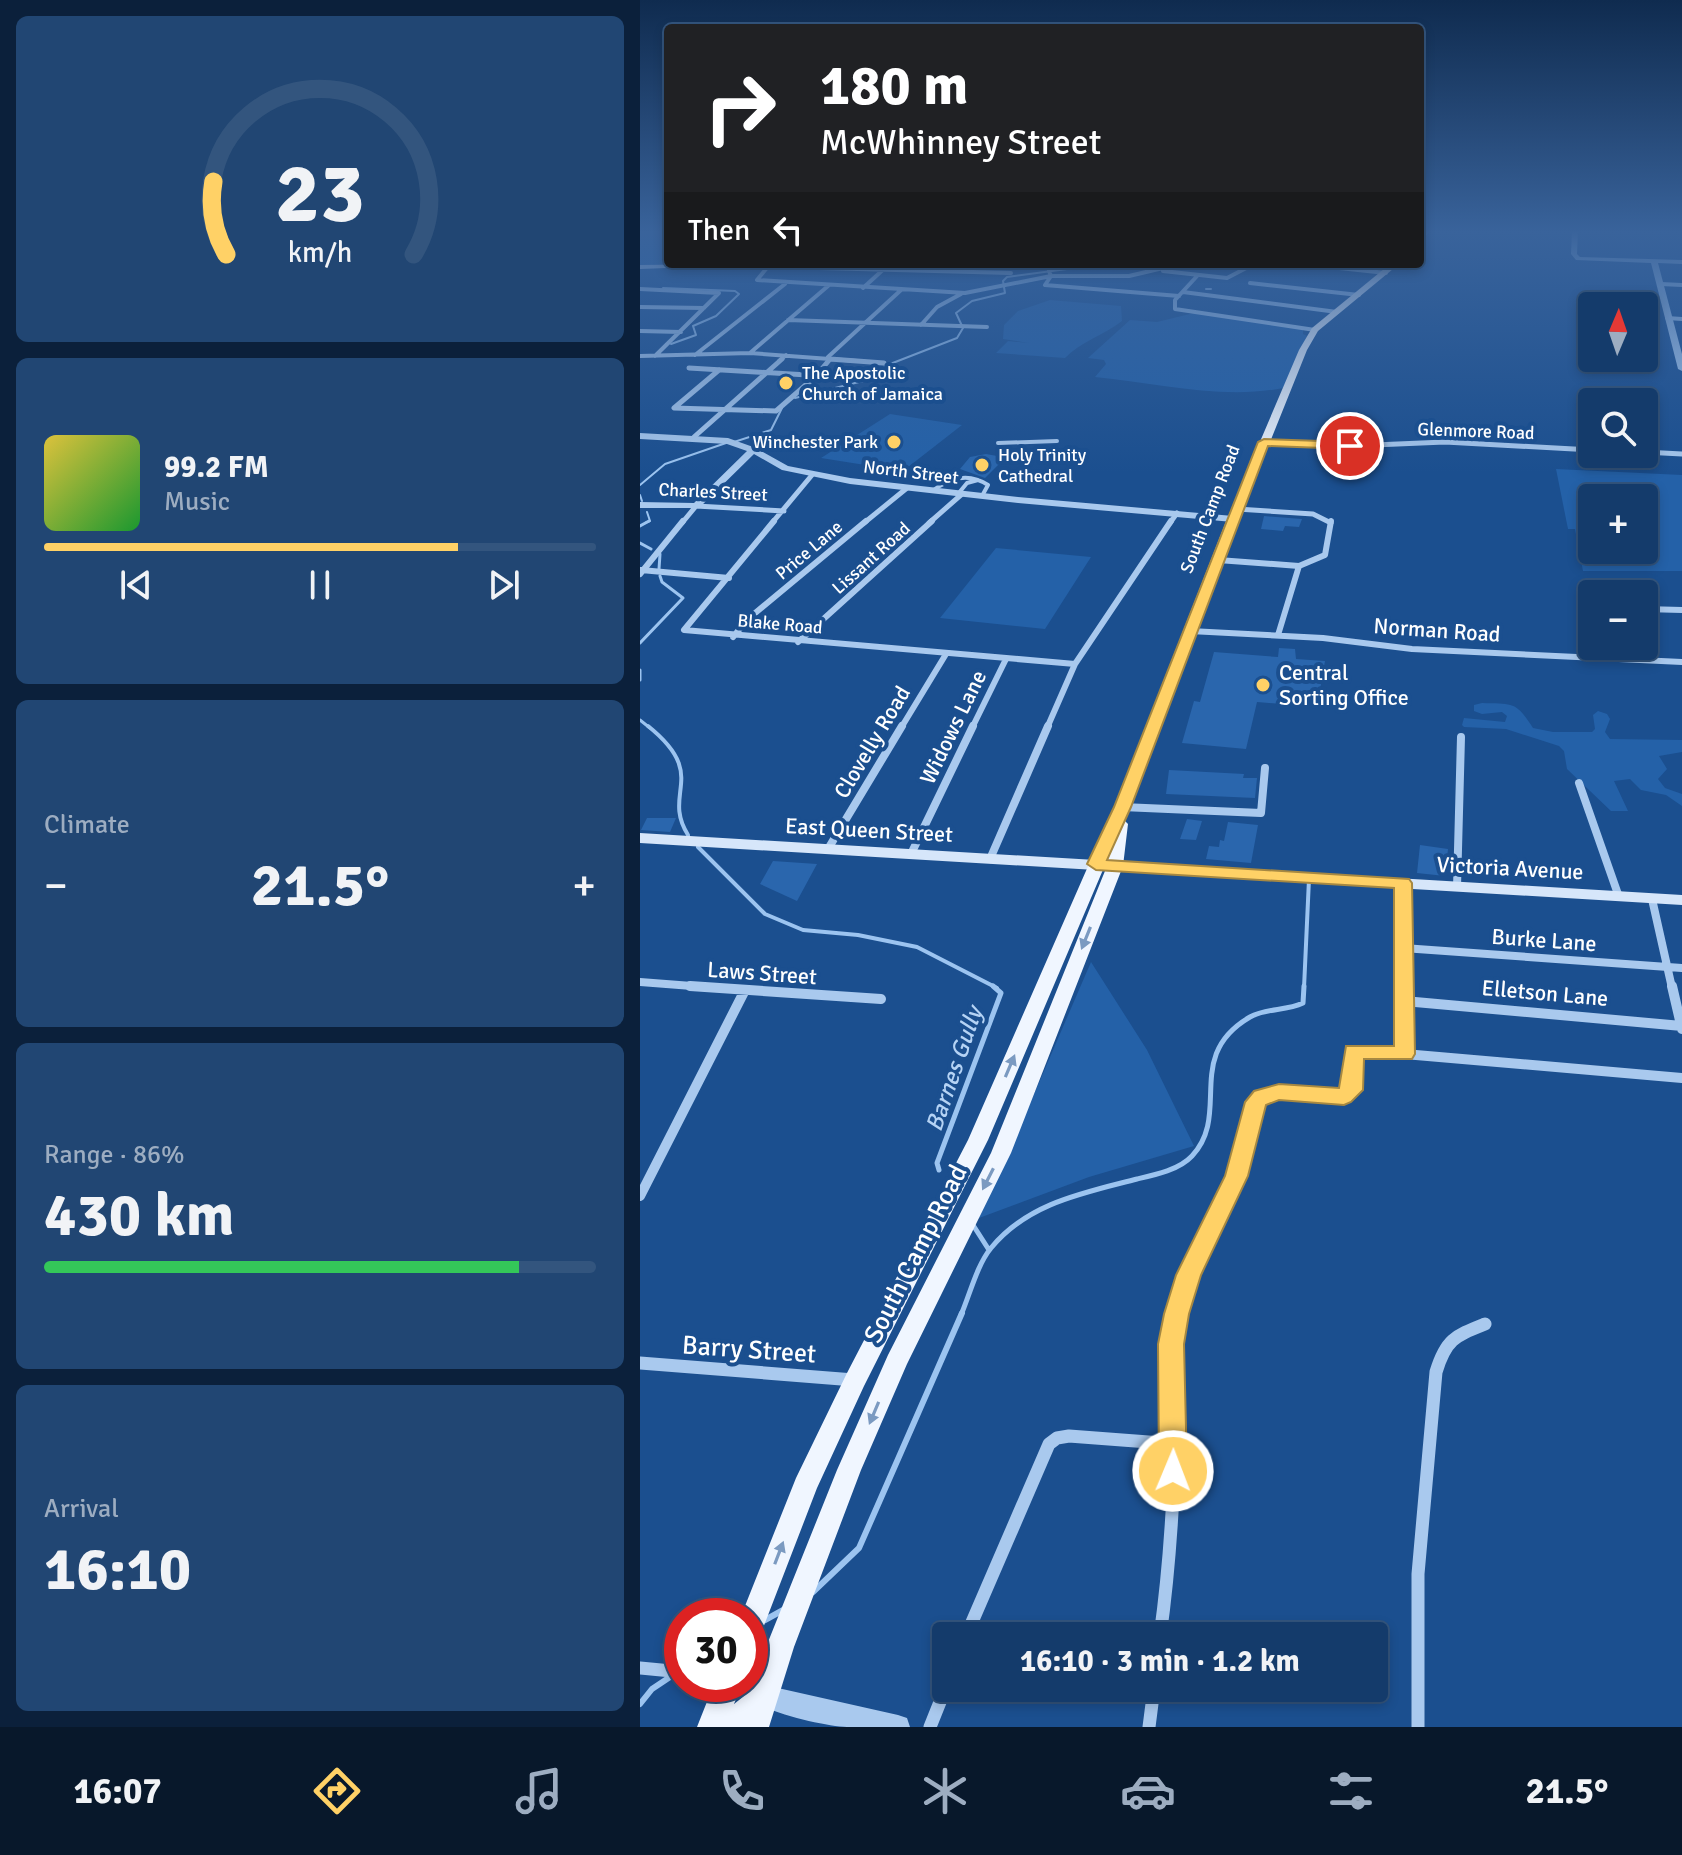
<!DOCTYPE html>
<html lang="en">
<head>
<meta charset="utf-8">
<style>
  :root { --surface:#143b6b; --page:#214673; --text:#f1f3f6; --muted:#9dadc1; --line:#33557e; --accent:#ffd166 }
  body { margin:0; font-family:Signika,sans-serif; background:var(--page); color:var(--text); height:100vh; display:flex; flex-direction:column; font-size:30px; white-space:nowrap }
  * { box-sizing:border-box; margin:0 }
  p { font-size:26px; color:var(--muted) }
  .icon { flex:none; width:44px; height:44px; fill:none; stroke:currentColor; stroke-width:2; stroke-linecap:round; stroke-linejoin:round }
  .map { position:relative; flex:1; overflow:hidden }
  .sheet { display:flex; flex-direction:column; gap:16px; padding:16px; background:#0b203b; width:640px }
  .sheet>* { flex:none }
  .guide { position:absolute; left:24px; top:24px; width:760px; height:244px; border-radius:8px; box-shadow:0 4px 12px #0003,0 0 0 2px var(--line); background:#202124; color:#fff; overflow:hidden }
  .needle { width:52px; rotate:2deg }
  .tools { position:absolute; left:938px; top:292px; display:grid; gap:16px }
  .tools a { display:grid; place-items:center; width:80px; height:80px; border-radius:8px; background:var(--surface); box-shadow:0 4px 12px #0003,0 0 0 2px var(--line); font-size:40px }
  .speed { position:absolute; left:24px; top:1598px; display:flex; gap:16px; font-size:40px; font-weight:700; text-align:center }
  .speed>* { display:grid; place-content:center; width:104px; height:104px; border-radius:50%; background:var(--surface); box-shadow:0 4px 12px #0003,0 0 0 2px var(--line); line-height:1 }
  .speed .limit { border:12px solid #d22; background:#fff; color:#111 }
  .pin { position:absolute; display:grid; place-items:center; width:68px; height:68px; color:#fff; margin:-34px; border:4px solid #fff; border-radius:50%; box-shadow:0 2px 8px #0007 }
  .me { position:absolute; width:88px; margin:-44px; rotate:1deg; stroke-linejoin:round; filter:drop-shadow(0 0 6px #0008) }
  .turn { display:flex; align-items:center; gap:28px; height:168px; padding:0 24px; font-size:36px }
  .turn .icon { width:104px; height:104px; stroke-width:2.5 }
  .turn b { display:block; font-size:56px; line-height:68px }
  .then { display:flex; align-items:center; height:76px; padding:0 24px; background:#0003; gap:16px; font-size:30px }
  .big { font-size:60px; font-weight:700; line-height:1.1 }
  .sheet .tile { flex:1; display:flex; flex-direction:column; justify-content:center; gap:12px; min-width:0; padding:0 28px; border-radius:12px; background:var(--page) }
  .sheet .dial { align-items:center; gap:0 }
  .dial svg { height:208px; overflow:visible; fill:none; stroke:var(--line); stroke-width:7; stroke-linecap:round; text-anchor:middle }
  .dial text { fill:var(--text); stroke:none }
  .song { display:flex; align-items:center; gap:24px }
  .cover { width:96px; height:96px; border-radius:12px; background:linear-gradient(135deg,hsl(50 70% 55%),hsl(130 70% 35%)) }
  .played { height:8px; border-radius:4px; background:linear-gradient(90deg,var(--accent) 75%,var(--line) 75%) }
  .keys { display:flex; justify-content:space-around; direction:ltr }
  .heat { display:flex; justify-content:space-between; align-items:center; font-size:44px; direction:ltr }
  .charge { height:12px; border-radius:6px; background:linear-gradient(90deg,#34c759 86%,var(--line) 0) }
  .trip { position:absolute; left:292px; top:1622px; width:456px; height:80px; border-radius:8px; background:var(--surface); box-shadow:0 4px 12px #0003,0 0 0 2px var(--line); font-weight:700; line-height:80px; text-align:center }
  .menu { display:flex; height:128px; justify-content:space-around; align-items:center; background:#08182b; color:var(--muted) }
  .menu .icon { width:56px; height:56px }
  .menu .current { color:var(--accent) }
  .menu b { font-size:36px; color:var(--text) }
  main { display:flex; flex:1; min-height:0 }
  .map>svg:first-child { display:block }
</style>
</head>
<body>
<main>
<section class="sheet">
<div class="tile dial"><svg viewBox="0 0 100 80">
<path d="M14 69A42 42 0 1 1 86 69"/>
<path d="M14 69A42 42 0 0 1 9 41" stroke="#ffd166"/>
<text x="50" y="56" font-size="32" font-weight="700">23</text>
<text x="50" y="72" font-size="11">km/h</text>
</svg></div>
<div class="tile">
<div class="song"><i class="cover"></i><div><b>99.2 FM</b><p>Music</p></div></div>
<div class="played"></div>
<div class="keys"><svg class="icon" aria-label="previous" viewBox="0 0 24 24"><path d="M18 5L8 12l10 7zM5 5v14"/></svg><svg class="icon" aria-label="pause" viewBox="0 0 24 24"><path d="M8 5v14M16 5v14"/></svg><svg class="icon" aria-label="next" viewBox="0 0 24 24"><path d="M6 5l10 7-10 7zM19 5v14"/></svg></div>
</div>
<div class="tile"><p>Climate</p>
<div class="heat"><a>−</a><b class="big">21.5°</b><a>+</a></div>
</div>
<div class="tile"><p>Range · 86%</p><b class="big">430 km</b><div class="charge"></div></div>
<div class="tile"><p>Arrival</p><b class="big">16:10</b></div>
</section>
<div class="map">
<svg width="1042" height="1727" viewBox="0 0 1042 1727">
  <rect width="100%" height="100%" fill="#1b4f8f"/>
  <path fill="#2461a8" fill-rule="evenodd" d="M0 231H28V264H72L0 267Z
    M410 300 481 306 482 321C464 335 440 342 425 358L356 353 368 341 389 343 363 339 364 325 378 311Z
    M558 312 663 329V334L667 336 643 388C583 400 516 383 455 377L466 364 464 360 448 358 490 320 517 322Z
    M250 414 322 425 263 471 181 458Z
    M916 469 1042 475V571H943L935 529H928ZM952 498H1004V550H952Z
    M356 548 451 557 405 629 300 618Z
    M842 703C875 704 876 702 893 728L913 732H952L955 729 953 715 958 711 967 714 970 719 965 732 970 739 1042 740V752L1019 756 1027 769 1018 779 1025 788 1042 794V806L1026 795 1001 790 990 779 974 781 988 811H971L927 769 924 751 919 746 866 729 824 727 822 725 824 718 865 722 867 716 862 712 842 714 834 711V705Z
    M451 962 507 1050 554 1146 449 1177 331 1221 379 1129Z"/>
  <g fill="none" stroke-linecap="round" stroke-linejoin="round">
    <path stroke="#9cc4f0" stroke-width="2" d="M23 288 95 291 99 294 76 316 53 326 56 335 31 344
      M566 289H571
      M155 398 227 380 245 366 317 338 323 328 316 313 332 301 365 293 363 281 367 277 427 269 492 268 502 264
      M94 442 131 430 142 408
      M0 485 25 464 86 443
      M0 495 2 501
      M5 523 10 521 7 512"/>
    <path stroke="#9cc4f0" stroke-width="3" d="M0 526 9 521
      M0 543 11 549
      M19 569 20 554
      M0 643 43 598 22 582 20 576
      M0 670V680
      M0 720 10 728"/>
    <path stroke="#9cc4f0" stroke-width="4" d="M8 726C70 776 21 792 48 835
      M58 847 125 914 163 930 218 935 277 947 357 988
      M664 988 669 879"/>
    <path stroke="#9cc4f0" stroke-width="5" d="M299 1170 297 1163 361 993 353 986
      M333 1225 349 1250
      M321 1315C330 1294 337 1265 351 1248 388 1203 443 1193 497 1179 515 1175 539 1170 552 1156 592 1113 543 1056 610 1017 626 1008 646 1011 663 1003L664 986"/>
    <path stroke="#9cc4f0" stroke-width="6" d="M173 1592 219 1548 322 1313
      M125 1620 145 1609
      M0 1704 12 1689 33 1675"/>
  </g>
  <path fill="#2a66ad" d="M346 454 357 456 360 463 345 478 320 469 330 457Z
    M624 516 662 519 659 527 645 526 643 531 621 529Z
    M639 648 655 649 656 659 685 661 677 707 617 702 606 749 542 743 554 701 560 702 574 652 638 657Z
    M529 770 604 774 603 778H617L615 798 526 794Z
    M7 818H36L30 832 1 830Z
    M547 819 562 821 556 840 540 839Z
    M588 822 618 825 611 863 566 859 569 846 579 847 580 840 584 841Z
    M780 845 808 849 805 876 777 873Z
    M133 861 177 864 157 901 120 884Z"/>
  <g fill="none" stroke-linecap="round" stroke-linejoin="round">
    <path stroke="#a9c9ee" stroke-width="4" d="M358 443 417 441
      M292 491C310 478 328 472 348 485L342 496
      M318 494 327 483 338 480"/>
    <path stroke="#a9c9ee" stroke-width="4" d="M130 264 117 280 325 293 411 276H489L540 264
      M426 264 409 271 411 276 405 285 539 296
      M662 264 746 273
      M70 265 371 273
      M523 271 587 278 614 264
      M558 275 535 300V309L675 330
      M610 283 719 295
      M1021 284 1042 285
      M223 288 246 267
      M0 289 79 293 15 356
      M543 292 697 312
      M0 307 64 308
      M1027 318 1042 319
      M148 320 347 327
      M281 325 297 307 321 294
      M0 331 41 332
      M110 353 188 286
      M55 355 145 284
      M0 356 110 353 217 361
      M188 357 261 290
      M139 361 146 355"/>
    <path stroke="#a9c9ee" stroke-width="5" d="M190 359 244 363
      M49 368 217 378
      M79 370 34 408 136 411 176 376 190 359
      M54 437 142 359
      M624 442 710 446 805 442 952 450
      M1004 452 1042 454
      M597 509 673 514 691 523
      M42 523 56 506 144 511
      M132 523 172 475
      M224 523 267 488
      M289 523 322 494
      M530 523 537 513"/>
    <path stroke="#a9c9ee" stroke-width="6" d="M134 521 44 630 435 664
      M578 560 659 566 638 635
      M659 566 685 555 691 521
      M1 570 89 578
      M0 574 43 521
      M1004 609 1042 610
      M550 631 683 638 772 649 1042 662
      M93 637 108 619 226 521
      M158 642 292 521
      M976 646 981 659
      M261 728 306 654
      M332 728 366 659
      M407 728 435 664 531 521"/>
    <path stroke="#a9c9ee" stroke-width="8" d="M939 783 979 897
      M482 807 621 813 625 768
      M188 849 262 726
      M271 854 333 726
      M350 859 408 726
      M763 883 764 988
      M817 887 821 737
      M1012 899 1032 988
      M763 948 1042 968
      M0 982 78 988"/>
    <path stroke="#a9c9ee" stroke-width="10" d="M50 986 241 999
      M764 986 765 1054
      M1032 986 1042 1029
      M764 1001 1042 1026
      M0 1196 105 990
      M539 1315 549 1275 597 1176 616 1102C645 1081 678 1102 710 1094L712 1055 718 1050 1042 1078"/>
    <path stroke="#a9c9ee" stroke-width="13" d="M0 1363 214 1380
      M326 1636 409 1444 417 1438 429 1436 535 1444
      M520 1636C529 1573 533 1510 535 1447 536 1398 526 1361 539 1313
      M0 1668 42 1672
      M290 1727 306 1687
      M509 1727 514 1688
      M778 1727V1574L796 1372C806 1339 815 1336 845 1324"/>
    <path fill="#a9c9ee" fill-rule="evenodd" d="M932 231H938L937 254 940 257 1042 260V264L1018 263 1042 354V371L1038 369 1011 263 936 260 931 254Z
      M0 433 88 438 116 448 148 466 210 478 378 497 593 516 598 519 593 522 378 503 210 484 142 470 114 454 59 508H0V502L54 503 107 451 87 444 0 439Z
      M110 1674 129 1686 258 1715 267 1718 270 1727C249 1727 228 1727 207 1727 181 1726 102 1708 92 1684H110Z"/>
    <path fill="#d6e6fa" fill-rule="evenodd" d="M82 264 78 266 0 269V265Z
      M0 833 1042 895V905L0 843Z"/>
    <path fill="#f0f6ff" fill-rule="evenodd" d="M783 231H790L780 242Z
      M750 264H759L678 331 667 350 599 519 484 820 488 824 483 866 371 1153 267 1364 221 1470 154 1647 129 1727H57L74 1684H102L94 1704 113 1689 126 1647 197 1470 248 1355 351 1153 467 866 468 858 348 1140 224 1386 177 1488 120 1636 110 1639V1616H101L156 1478 207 1373 328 1140 474 807 587 519 659 350 672 328Z"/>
  </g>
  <defs><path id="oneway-solid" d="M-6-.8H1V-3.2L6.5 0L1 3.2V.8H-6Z" transform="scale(2)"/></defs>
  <g fill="#7b9ac1">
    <use href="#oneway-solid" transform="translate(446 938) rotate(112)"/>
    <use href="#oneway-solid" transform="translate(370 1066) rotate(-67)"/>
    <use href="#oneway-solid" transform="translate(348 1179) rotate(117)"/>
    <use href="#oneway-solid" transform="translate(234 1413) rotate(113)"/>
    <use href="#oneway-solid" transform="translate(139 1553) rotate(-69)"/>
  </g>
  <linearGradient id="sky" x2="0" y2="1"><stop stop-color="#0f2b4f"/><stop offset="0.49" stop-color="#39639b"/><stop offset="1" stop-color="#39639b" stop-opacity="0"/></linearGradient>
  <rect width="1042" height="473" fill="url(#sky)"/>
  <path fill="#ffd166" stroke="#a68842" stroke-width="2" d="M624 439 710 442 716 446 710 449 628 446 491 807 467 860 769 879 772 883 775 1054 772 1059H724L723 1090 711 1102 704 1105 639 1100 626 1105 608 1176 561 1275 549 1314 544 1344 547 1471 543 1480 533 1484 523 1480 519 1471 518 1344 524 1314 536 1275 585 1176 605 1102 614 1091 639 1084 699 1088 706 1046H754V888L456 870 447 864 474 807 618 442Z"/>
  <g fill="#ffd166" stroke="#1b4f8f" stroke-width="3">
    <circle cx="146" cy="383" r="8"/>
    <circle cx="254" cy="442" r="8"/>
    <circle cx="342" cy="465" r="8"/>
    <circle cx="623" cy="685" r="8"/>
  </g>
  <g text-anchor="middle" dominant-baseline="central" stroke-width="8" stroke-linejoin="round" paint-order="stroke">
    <g font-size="18" fill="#fff" stroke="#1b4f8f" text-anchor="start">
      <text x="162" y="373">The Apostolic<tspan x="162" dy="21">Church of Jamaica</tspan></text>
      <text x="238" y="442" text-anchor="end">Winchester Park</text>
      <text x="358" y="455">Holy Trinity<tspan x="358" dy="21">Cathedral</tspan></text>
    </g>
    <g font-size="18" fill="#fff" stroke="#1b4f8f">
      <text transform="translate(836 431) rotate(2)">Glenmore Road</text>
      <text transform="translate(271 472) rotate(7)">North Street</text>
      <text transform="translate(73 492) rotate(3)">Charles Street</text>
      <text transform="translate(570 509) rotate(-69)">South Camp Road</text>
      <text transform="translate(169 550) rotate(-40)">Price Lane</text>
      <text transform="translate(231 558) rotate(-42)">Lissant Road</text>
      <text transform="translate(140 624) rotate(5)">Blake Road</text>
    </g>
    <g font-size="22" fill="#fff" stroke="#1b4f8f">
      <text transform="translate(797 630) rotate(4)">Norman Road</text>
      <text transform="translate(313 727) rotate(-64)">Widows Lane</text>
      <text transform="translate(232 742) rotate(-59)">Clovelly Road</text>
      <text transform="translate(229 830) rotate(3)">East Queen Street</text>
      <text transform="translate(870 868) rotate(3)">Victoria Avenue</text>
      <text transform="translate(904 940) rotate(4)">Burke Lane</text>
      <text transform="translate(122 973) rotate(4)">Laws Street</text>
      <text transform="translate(905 993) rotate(5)">Elletson Lane</text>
    </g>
    <g font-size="22" fill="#fff" stroke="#1b4f8f" text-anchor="start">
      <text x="639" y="672">Central<tspan x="639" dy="25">Sorting Office</tspan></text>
    </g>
    <g font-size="24" font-style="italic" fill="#b5d3f5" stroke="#1b4f8f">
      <text transform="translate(314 1069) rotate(-71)">Barnes Gully</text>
    </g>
    <g font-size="26" fill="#fff" stroke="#1b4f8f">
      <text transform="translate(276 1254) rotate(-63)">South Camp Road</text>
      <text transform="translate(109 1350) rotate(4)">Barry Street</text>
    </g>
  </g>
</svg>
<div class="tools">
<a><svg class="needle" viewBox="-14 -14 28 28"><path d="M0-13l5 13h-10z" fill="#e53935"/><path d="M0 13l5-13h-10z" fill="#9dadc1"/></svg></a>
<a><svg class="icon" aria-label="search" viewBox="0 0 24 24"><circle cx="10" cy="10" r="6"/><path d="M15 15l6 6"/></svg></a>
<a>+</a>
<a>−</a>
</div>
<div class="speed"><div class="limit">30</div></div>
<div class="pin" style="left:710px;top:446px;background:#d93025"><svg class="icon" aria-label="arrive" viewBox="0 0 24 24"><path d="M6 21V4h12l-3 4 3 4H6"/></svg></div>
<svg class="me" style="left:533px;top:1471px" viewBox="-20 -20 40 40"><circle r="17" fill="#ffd166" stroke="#fff" stroke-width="3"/><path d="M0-11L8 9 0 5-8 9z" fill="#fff"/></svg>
<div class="trip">16:10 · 3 min · 1.2 km</div>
<div class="guide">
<div class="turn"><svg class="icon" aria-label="right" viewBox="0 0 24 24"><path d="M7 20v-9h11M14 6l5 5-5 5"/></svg><div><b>180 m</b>McWhinney Street</div></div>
<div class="then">Then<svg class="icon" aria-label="left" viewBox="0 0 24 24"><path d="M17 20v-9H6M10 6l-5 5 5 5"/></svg></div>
</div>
</div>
</main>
<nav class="menu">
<b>16:07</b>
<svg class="icon current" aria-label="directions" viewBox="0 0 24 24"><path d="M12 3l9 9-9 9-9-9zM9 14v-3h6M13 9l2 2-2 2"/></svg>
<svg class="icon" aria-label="music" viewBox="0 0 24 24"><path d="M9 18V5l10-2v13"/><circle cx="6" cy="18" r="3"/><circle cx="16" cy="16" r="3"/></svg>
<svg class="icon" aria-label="phone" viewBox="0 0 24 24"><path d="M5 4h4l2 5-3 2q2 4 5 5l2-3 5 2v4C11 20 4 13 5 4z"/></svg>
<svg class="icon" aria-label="climate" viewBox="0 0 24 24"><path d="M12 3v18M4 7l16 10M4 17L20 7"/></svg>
<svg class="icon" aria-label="car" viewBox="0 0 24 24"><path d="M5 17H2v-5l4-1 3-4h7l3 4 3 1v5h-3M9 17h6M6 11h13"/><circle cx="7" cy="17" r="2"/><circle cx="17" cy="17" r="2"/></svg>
<svg class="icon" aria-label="filters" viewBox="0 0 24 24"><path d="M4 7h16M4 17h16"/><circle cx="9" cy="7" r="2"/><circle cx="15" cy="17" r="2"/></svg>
<b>21.5°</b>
</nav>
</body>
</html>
